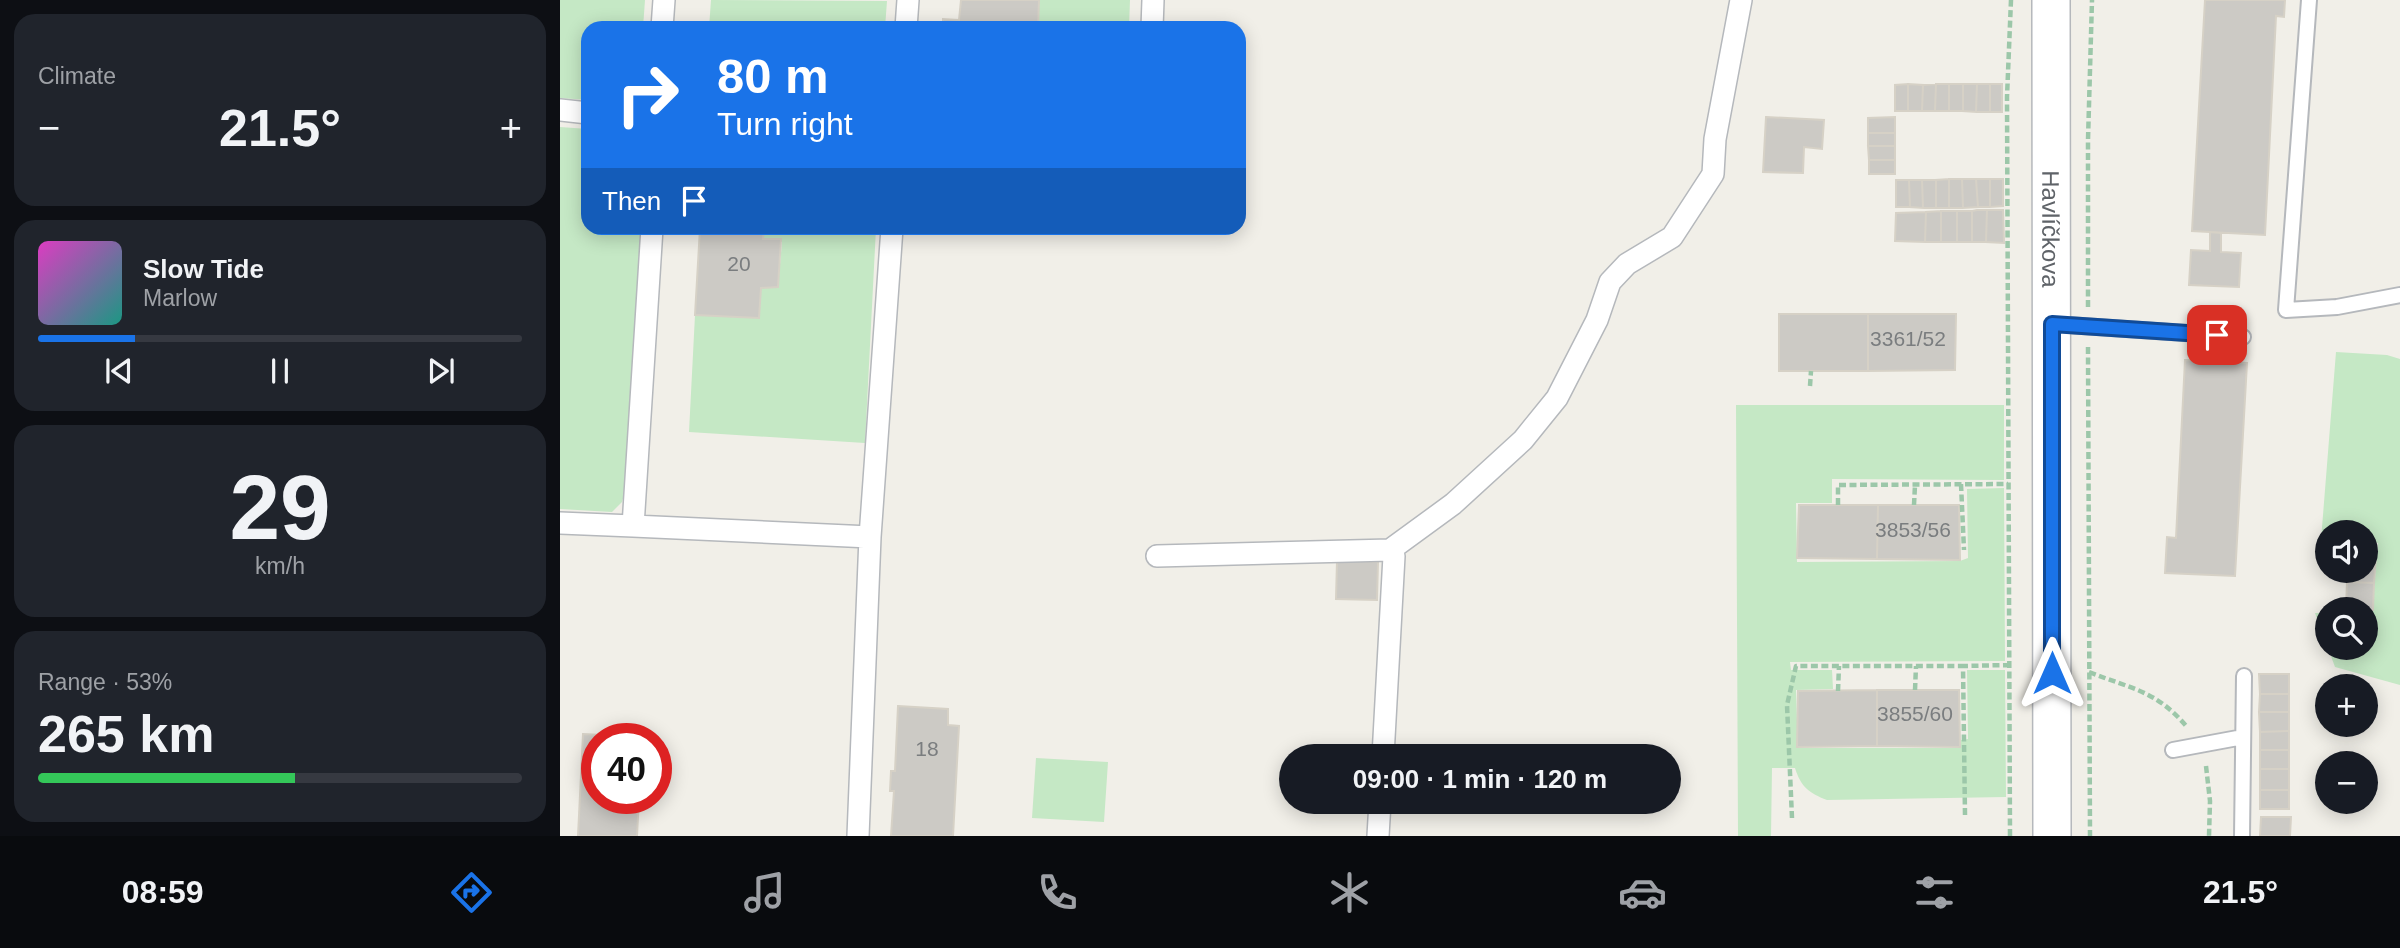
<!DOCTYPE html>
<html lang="en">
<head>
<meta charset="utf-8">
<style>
  :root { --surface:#171b24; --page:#20242c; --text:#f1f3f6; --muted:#9ea1a6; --line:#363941; --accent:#1a73e8 }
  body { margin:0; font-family:Arial,sans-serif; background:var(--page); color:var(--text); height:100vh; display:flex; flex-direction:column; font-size:26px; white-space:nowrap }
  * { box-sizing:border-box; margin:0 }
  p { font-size:23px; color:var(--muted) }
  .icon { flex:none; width:38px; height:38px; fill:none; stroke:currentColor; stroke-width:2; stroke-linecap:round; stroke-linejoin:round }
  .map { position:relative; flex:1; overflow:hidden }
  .side { display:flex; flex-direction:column; gap:14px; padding:14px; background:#0d0f14; width:560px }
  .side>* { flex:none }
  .top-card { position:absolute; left:21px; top:21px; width:665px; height:214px; border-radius:21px; box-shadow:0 4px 18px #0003; background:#1a73e8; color:#fff; overflow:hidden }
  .buttons { position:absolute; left:1755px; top:520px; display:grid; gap:14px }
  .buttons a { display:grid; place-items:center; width:63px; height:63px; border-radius:50%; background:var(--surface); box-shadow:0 4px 18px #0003; font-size:35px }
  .speed { position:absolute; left:21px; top:723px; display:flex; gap:14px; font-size:35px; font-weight:700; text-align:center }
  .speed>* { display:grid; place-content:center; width:91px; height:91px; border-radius:50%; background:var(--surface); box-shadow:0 4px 18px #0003; line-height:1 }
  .speed .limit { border:10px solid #d22; background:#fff; color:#111 }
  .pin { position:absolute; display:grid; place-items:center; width:60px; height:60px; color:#fff; margin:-30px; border-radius:14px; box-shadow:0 4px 10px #0006 }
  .me { position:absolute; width:77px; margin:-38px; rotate:0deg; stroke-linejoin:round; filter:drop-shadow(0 0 5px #0008) }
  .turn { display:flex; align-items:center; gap:24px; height:147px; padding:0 21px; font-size:32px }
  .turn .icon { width:91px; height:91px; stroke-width:2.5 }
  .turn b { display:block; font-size:49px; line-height:60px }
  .then { display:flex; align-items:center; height:66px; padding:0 21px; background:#0003; gap:14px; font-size:26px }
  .big { font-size:52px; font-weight:700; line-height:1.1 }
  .side .widget { flex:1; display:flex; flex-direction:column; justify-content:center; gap:10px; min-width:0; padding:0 24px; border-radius:21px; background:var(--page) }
  .side .dial { align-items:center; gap:0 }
  .dial b { font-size:91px; line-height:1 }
  .song { display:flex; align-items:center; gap:21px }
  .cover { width:84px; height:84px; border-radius:10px; background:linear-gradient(135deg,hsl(310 70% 55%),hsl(170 70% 35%)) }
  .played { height:7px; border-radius:4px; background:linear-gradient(90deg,var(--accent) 20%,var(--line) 20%) }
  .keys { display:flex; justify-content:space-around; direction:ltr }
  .heat { display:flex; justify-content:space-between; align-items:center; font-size:38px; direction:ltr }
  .charge { height:10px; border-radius:5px; background:linear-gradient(90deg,#34c759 53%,var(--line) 0) }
  .trip { position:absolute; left:719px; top:744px; width:402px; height:70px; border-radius:35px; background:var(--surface); box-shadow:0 4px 18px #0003; font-weight:700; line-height:70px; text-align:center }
  .tabs { display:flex; height:112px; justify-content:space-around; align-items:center; background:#090b0e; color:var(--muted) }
  .tabs .icon { width:49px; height:49px }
  .tabs .active { color:var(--accent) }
  .tabs b { font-size:32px; color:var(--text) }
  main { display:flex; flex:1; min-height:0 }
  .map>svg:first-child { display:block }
</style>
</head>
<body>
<main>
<section class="side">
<div class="widget"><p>Climate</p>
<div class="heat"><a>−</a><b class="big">21.5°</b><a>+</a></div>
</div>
<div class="widget">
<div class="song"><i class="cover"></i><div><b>Slow Tide</b><p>Marlow</p></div></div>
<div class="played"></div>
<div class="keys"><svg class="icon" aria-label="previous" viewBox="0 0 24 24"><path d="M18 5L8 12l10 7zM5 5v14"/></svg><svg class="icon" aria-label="pause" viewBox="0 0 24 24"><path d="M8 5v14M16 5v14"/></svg><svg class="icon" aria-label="next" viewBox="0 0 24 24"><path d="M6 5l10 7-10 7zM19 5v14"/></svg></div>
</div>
<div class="widget dial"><b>29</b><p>km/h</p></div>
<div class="widget"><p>Range · 53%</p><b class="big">265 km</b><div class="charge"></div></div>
</section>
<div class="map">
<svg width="1840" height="836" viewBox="0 0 1840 836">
  <rect width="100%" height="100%" fill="#f1efe8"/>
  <path fill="#c5e8c5" d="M0 0H85L83 28H28V100L0 98Z
    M151 0 327 1 325 28H149Z
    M479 0H570L569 28H478Z
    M0 127 28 129V228H82L66 488 62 502 52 512 0 509Z
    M204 228H316L305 443 129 432 135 315 199 318 201 288 218 287 222 242 204 240Z
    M1776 352 1827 355 1840 359V685L1775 667 1768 648H1806V614H1812L1818 543 1806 542V532H1768L1767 540H1761Z
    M1176 405H1444V480L1272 479V503H1236L1237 562 1400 561 1408 558 1407 489 1444 488 1445 661 1230 662 1231 670H1272L1273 689 1236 690 1238 748H1400L1401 740 1408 739 1407 670H1445L1446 797 1267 800C1249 793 1241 787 1235 768H1212L1211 836H1178Z
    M1755 613H1767V647Z
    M476 758 548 762 544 822 472 818Z"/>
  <path fill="#cccac5" stroke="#d6d1c6" stroke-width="2" d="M401 0H479L478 28H383V19L399 20Z
    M1645 0H1725L1724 17 1716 16 1705 235 1632 231Z
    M1348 84V111H1335V85Z
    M1348 84 1363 85 1362 111H1348Z
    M1376 84 1375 111H1362L1363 85Z
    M1376 84H1389V111H1375Z
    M1389 84H1403V111H1389Z
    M1403 84H1417L1416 112 1403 111Z
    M1417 84H1430V112H1416Z
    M1430 84H1442V112H1430Z
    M1206 117 1264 120 1262 149 1244 147 1243 173 1203 172Z
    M1335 117V133H1308V118Z
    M1308 133H1335V146H1308Z
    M1308 146H1335V160H1309Z
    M1309 160H1335V174H1309Z
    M1389 179V208H1376V180Z
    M1389 179H1402L1403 208H1389Z
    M1402 179H1416L1418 207 1403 208Z
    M1416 179H1430V207H1418Z
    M1430 179H1443V206L1430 207Z
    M1336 180H1349L1350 207H1336Z
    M1349 180H1362L1363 208 1350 207Z
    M1362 180H1376V208H1363Z
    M1417 210H1427L1426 242H1412V211Z
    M1427 210H1443L1444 243 1426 242Z
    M1381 211V242H1365L1366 212Z
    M1381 211H1397V242H1381Z
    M1397 211H1412V242H1397Z
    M1366 212 1365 242 1335 241 1336 213Z
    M140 228H204L203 239H221L218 287 201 288 199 318 135 315Z
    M1650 232 1661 233V252L1681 253 1679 287 1629 285 1631 250 1650 251Z
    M1219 314H1308V371H1219Z
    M1308 314H1396L1395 370 1308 371Z
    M1625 360 1687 363 1675 576 1605 573 1607 537 1616 538Z
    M1239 505H1318L1317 559 1237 558Z
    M1318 505H1399L1400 560 1317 559Z
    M1806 554H1816L1814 583 1788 582 1789 570H1806Z
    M777 561 818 562 817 600 776 599Z
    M1787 582 1814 583 1813 610 1786 608Z
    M1699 674H1729V694H1700Z
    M1317 690V746L1237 747 1238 691Z
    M1317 690H1399L1400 747 1317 746Z
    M1700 694H1729V712H1699Z
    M338 706 388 709V725L399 726 393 836H331L334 791H330L331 771H335Z
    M1699 712H1729V731L1700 732Z
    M1729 731V750H1700V732Z
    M23 734 82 737 37 738V798H79L77 836H18Z
    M1700 750H1729V769H1700Z
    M1700 769H1729V790H1700Z
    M1700 790H1729V809H1700Z
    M1701 817H1731L1730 836H1700Z"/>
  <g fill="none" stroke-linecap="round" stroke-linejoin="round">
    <g stroke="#b5b8bc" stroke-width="18">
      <path id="service" d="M1749 0 1726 310 1777 307 1840 295
        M1493 324 1683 337
        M1613 750 1683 737
        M1682 836 1684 676"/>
    </g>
    <g stroke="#b5b8bc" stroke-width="24">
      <path id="pedestrian" d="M102 28 104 0
        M346 28 348 0
        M592 28 593 0
        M0 110 28 113
        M92 228 73 526 310 537 332 228
        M0 523 73 526
        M830 550 893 504 963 440 997 398 1037 320 1050 282 1067 264 1112 237 1153 174 1155 139 1181 0
        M597 556 830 550 834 556 823 756
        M298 836 310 537
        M818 836 820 802"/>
    </g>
    <g stroke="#b5b8bc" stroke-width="40">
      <g id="tertiary">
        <path id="s1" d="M1491 0 1492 836"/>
      </g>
    </g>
    <path stroke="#9cc7a9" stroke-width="4.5" stroke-dasharray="7 3.5" stroke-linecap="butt" d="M1528 307V140L1532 0
      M1528 347 1530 836
      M1250 386 1251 371
      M1401 484 1404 550
      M1278 505V485L1448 484
      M1354 505 1355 485
      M1529 672C1571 689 1596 690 1627 727
      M1355 690 1356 666
      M1278 691 1279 666
      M1646 766 1650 801 1649 836
      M1405 815 1403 666 1449 665
      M1232 818 1227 705 1236 666H1403
      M1450 836 1447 97 1451 0"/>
    <use href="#service" stroke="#fff" stroke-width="14"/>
    <use href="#pedestrian" stroke="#fff" stroke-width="21"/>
    <use href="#tertiary" stroke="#fff" stroke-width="37"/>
  </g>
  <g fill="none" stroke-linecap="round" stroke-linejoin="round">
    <g stroke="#114b97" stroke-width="18">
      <path id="route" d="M1492 673V324L1657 335"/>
    </g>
    <use href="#route" stroke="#1a73e8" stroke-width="12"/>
  </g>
  <g text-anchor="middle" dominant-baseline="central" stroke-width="5" stroke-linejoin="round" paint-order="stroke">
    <g font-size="21" fill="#7a7d7f">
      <text x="179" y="263">20</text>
      <text x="1348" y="338">3361/52</text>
      <text x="1353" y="529">3853/56</text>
      <text x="1355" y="713">3855/60</text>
      <text x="367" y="748">18</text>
    </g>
    <g font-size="24" fill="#5f6368" stroke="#fff">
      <text stroke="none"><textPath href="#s1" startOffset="229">Havlíčkova</textPath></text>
    </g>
  </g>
</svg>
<div class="buttons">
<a><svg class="icon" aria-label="sound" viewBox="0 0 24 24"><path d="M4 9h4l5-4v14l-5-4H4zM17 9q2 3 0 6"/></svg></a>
<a><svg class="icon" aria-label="search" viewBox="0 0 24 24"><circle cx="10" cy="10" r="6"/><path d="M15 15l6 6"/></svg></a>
<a>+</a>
<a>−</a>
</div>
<div class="speed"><div class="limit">40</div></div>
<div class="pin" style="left:1657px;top:335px;background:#d93025"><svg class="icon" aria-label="arrive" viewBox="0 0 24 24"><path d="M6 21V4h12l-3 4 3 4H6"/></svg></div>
<svg class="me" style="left:1492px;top:673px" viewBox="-20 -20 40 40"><path d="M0-17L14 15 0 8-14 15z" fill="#1a73e8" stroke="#fff" stroke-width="4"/></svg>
<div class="trip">09:00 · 1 min · 120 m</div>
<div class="top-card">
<div class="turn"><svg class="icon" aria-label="right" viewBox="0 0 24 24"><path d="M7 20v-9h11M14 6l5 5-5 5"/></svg><div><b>80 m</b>Turn right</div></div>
<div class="then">Then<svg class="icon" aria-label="arrive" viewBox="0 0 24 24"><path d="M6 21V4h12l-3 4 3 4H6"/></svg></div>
</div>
</div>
</main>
<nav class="tabs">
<b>08:59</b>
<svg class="icon active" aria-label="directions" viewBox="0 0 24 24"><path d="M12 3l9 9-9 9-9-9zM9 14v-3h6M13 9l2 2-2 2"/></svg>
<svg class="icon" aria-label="music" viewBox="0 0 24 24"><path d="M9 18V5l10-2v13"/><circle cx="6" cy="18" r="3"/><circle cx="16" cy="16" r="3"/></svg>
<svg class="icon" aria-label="phone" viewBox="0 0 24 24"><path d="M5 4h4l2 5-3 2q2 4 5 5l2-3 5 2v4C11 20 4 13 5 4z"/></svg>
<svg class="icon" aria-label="climate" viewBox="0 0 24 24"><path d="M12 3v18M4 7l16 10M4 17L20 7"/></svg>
<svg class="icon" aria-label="car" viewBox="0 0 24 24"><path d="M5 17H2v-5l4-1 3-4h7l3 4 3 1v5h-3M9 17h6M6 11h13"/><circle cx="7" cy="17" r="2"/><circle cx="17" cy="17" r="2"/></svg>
<svg class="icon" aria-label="filters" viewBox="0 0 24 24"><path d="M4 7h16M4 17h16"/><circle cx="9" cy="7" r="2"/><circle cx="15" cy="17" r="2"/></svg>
<b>21.5°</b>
</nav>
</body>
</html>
